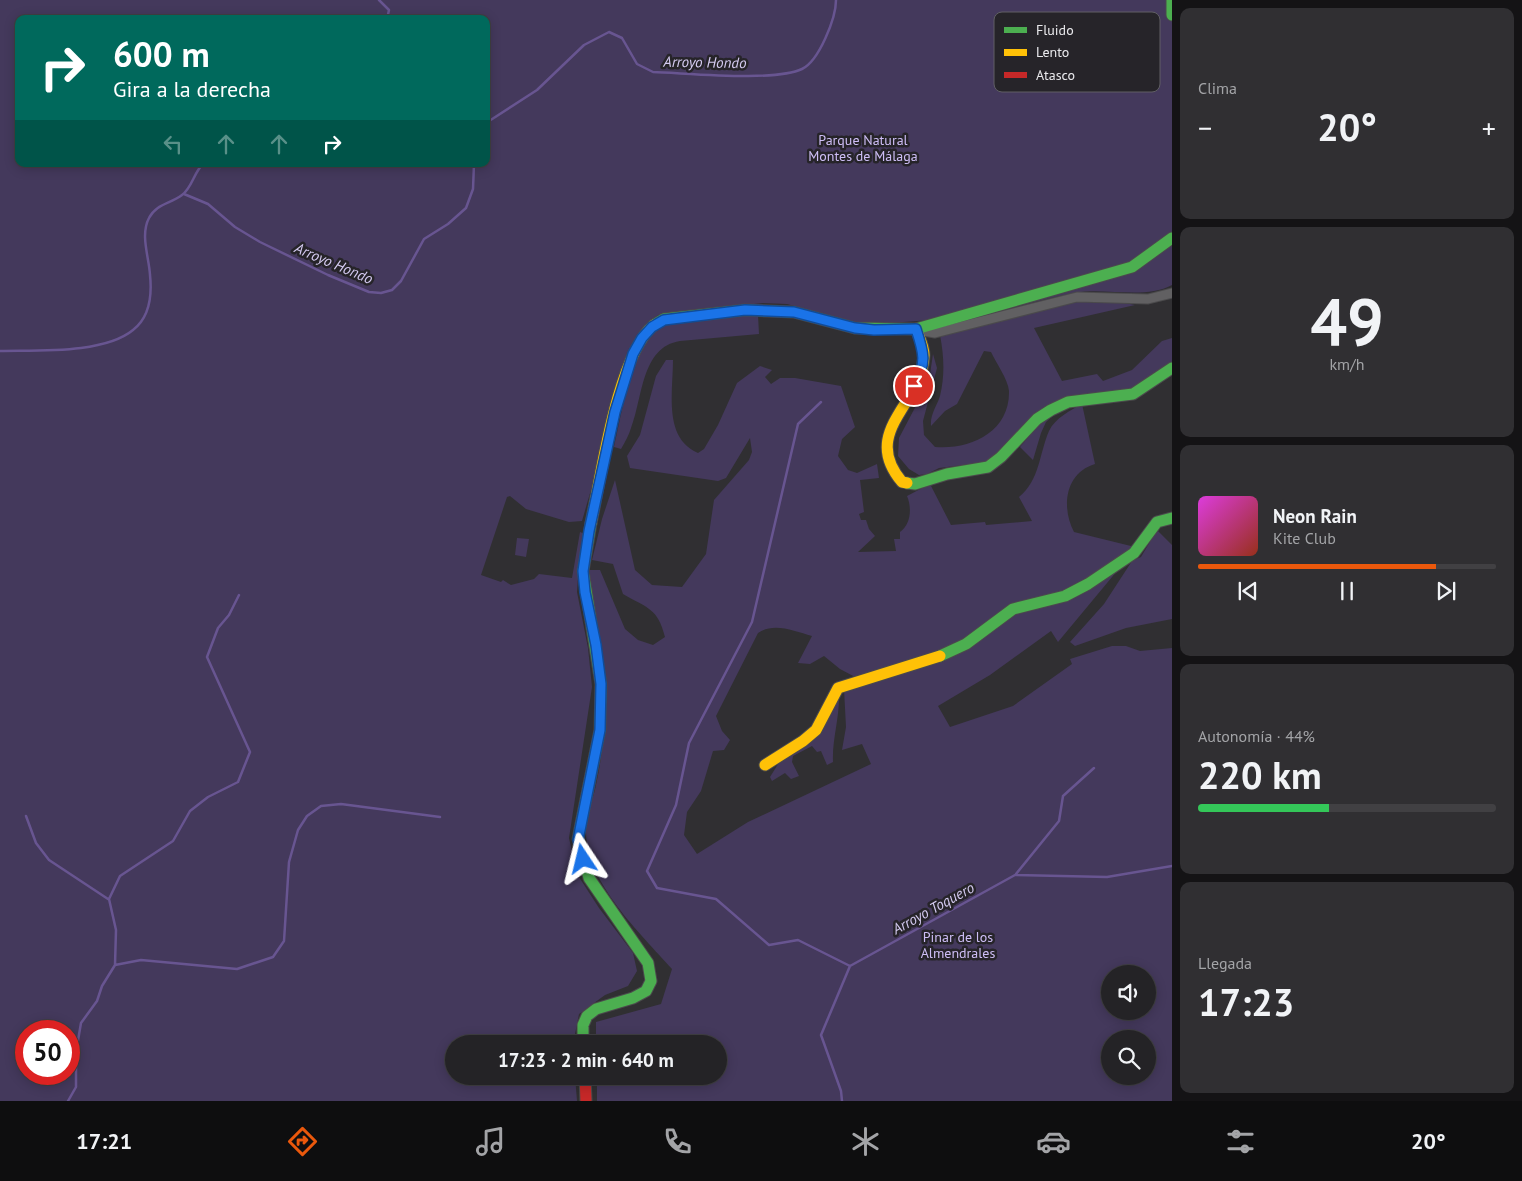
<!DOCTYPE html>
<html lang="es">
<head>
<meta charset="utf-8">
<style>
  :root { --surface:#242326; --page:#302f32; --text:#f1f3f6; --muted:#a3a4a7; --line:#414043; --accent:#ea580c }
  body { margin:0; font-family:"PT Sans",sans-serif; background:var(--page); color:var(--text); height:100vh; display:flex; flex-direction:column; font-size:19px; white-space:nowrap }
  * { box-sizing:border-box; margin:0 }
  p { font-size:16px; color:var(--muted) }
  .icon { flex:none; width:28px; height:28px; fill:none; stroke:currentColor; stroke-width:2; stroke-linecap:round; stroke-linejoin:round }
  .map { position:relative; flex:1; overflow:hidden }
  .details { display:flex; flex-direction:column; gap:8px; padding:8px; background:#141315; width:350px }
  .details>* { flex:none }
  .top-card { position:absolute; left:15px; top:15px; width:475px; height:152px; border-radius:10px; box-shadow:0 2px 12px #0003,0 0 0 1px var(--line); background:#00695c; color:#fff; overflow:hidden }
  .fabs { position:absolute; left:1101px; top:965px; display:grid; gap:10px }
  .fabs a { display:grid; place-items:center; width:55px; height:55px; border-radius:50%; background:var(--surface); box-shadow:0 2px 12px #0003,0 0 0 1px var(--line); font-size:25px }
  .speed { position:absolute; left:15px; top:1020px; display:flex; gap:10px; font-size:25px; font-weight:700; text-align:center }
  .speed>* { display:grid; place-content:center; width:65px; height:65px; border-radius:50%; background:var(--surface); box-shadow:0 2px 12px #0003,0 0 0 1px var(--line); line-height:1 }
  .speed .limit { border:8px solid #d22; background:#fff; color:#111 }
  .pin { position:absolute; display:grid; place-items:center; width:42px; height:42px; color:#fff; margin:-21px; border:2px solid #fff; border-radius:50%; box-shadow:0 1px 5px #0007 }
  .me { position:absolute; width:55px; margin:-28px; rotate:350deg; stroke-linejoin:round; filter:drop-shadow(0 0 4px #0008) }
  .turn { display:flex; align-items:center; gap:18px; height:105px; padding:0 15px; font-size:22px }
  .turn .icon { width:65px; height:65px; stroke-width:2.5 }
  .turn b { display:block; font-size:35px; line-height:42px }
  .lanes { display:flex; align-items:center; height:48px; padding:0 15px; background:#0003; justify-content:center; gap:25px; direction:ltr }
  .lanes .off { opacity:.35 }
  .big { font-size:38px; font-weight:700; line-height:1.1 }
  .details .tile { flex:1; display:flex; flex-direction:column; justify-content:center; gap:8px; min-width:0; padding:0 18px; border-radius:10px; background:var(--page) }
  .details .dial { align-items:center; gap:0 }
  .dial b { font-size:65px; line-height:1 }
  .song { display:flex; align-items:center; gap:15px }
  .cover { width:60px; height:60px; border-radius:8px; background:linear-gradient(135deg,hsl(300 70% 55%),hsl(10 70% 35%)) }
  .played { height:5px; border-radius:2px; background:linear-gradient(90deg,var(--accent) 80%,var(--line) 80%) }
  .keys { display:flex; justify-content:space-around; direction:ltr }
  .heat { display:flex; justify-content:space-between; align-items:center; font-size:28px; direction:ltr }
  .charge { height:8px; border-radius:4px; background:linear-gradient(90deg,#34c759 44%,var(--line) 0) }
  .trip { position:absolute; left:445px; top:1035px; width:282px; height:50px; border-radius:25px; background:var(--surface); box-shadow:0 2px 12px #0003,0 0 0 1px var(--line); font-weight:700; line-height:50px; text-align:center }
  .menu { display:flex; height:80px; justify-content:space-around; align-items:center; background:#0e0e0f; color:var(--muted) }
  .menu .icon { width:35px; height:35px }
  .menu .active { color:var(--accent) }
  .menu b { font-size:22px; color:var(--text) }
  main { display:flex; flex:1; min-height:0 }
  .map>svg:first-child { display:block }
</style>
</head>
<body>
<main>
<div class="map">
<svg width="1172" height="1101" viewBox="0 0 1172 1101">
  <rect width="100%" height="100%" fill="#302f32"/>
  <path fill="#44395c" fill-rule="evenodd" d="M0 0H1172V285C1145 300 1105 287 1074 293 1028 302 982 318 936 330L930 320 864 325 787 304 763 303 658 315 646 324 634 340 582 521 569 522 526 509 510 496 507 497 481 575 501 582 503 580 511 585 534 579 539 574 572 578 580 532 585 534 579 563 577 592 588 648 592 687 569 838 577 874 599 908 633 953 637 971 628 986 605 995 579 1014 573 1044H454V1076H575L577 1101H0ZM19 19H486V164H19ZM26 1031H69V1074H26Z
    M1105 299 1135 305 1034 328 1062 381 1097 374 1103 381 1132 370 1162 341 1172 338V365L1141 387 1074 398 987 462 939 468 927 474 919 475 909 469 898 456 899 438 929 381 933 354 937 368 923 421 924 435 935 447C970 450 1010 432 1009 391 1008 379 996 363 991 352L984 351 957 404 945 411 931 426C930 414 937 406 940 396 945 375 944 356 940 335L1069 302Z
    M758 315 759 334 680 341C641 347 643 398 631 428 629 435 625 442 621 449L614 447C622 415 631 345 660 328 678 317 735 317 758 315Z
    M666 360H673C673 392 663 438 698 453L704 449 718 425 737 383 760 366 772 370 765 377 771 384 780 378H795L841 386 855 427 842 439 838 456 848 470 857 473 877 464 879 478 860 480 864 512 859 514 861 520H866L869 529 875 536 858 552 896 551 894 539H900V532C911 524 912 508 907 496L930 484 951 525 985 522 986 525 1032 521 1019 497C1040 480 1039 454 1049 431 1055 418 1071 410 1082 404L1095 464C1065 473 1061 507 1074 532L1135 547 1079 585 1060 592 1010 606 961 641 928 657 857 678 840 669 824 656 810 664 798 663 812 636C794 631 774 622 758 633L716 716 722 731 730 740 724 750 713 751 701 791 687 812 684 835 697 854 748 822 871 764 862 744 842 750 846 727 844 689 935 663 968 647 1016 612 1068 600 1117 571 1058 642 1051 631 990 675 938 706 950 727 1013 706 1072 664 1070 659 1112 646H1126L1140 651 1172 648V1101H597V1076H719V1044H596V1022L661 1004 672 969C640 933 587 883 586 833 585 817 593 800 596 785 602 757 605 730 606 702 607 657 592 615 589 570H600L625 629 638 640 653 645 665 637C658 608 647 608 623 594L613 564 592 560 602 519 615 480 635 570 652 585 682 587 706 554 714 500 749 460 752 452 750 438 726 478 718 481 630 468 627 456 640 435 656 376ZM1110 974H1148V1011H1110ZM1110 1039H1148V1076H1110Z
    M1061 408 1046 422 1041 433 1033 460 1020 447 1045 417Z
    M1157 530 1172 545V619L1126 628 1075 646 1070 642 1104 604 1132 561 1141 557Z
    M517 538 529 539 526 557 515 555Z
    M839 698C839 720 832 740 833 762L827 765 821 751 817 752 812 746 793 756 792 762 799 776 791 779 785 773 772 781 770 777 780 761Z"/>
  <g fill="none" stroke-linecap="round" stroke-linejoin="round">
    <path stroke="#685591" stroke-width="2.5" d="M379 0 389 10 387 19
      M486 123 537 90 584 45 609 32 622 38 637 64 653 72C687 73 775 82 802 69 819 61 836 18 836 0
      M184 194 208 204 235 227 260 242 328 275 369 292 381 293 392 290 401 281 424 239 448 224 466 208 473 189 474 164
      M0 351C37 350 104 354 133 330 150 317 152 294 150 275 149 257 140 235 149 218 156 204 170 204 182 195 192 188 194 172 203 164
      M821 402 798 424 752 622 689 743 676 805 647 871 657 888 716 899 769 945 798 940 850 966
      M26 816 36 843 49 860 108 899
      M1016 874 1059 821 1063 796 1094 768
      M115 965 141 960 237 969 273 957 284 941 289 862 298 830 307 816 321 806 341 804 440 817
      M68 1101 76 1087V1052L81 1023 97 1001 102 986 115 965 116 930 109 899 120 876 173 841 190 811 208 797 238 782 250 752 207 657 218 628 229 615 239 595
      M842 1101 841 1091 821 1035 850 966 1015 875 1107 877 1172 866"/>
    <g stroke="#4b4a4c" stroke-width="11">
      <path id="street" d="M918 330 935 333 1077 297 1148 299 1172 293"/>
    </g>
    <g stroke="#4b4a4c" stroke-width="13">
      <path id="fast" d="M1172 0V15
        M654 325 664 319 745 310 794 312 855 328 916 329 1132 267 1172 238
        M907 483 915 484 947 474 988 467 1001 457 1037 419 1051 410 1068 402 1133 394 1172 368
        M940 656 966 644 1013 609 1065 596 1088 584 1134 553 1157 522 1172 518
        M583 1044V1025L587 1016 596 1009 633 998 646 991 651 981 648 963 589 878 578 839 600 730 601 684 583 571 591 523"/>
    </g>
    <g stroke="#4b4a4c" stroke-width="13">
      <path id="slow" d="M907 483 902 482C859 431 923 404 924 355 924 346 919 337 916 329
        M591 523C601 476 618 353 654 325
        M765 765 803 741 816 730 838 688 940 656"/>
    </g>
    <g stroke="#4b4a4c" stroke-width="13">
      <path id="jam" d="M585 1076 586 1101"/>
    </g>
    <use href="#street" stroke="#616062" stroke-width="9"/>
    <use href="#fast" stroke="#4caf50" stroke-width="11"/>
    <use href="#slow" stroke="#ffc107" stroke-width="11"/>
    <use href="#jam" stroke="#c62828" stroke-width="11"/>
  </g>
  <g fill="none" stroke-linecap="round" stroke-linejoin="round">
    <g stroke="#114b97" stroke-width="12">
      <path id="route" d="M583 859 578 840 600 730 601 684 596 645 585 592 583 571 589 531 615 412 633 354 642 338 652 327 664 320 745 310 794 312 855 328 874 330 916 329C924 353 927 363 914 386"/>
    </g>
    <use href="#route" stroke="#1a73e8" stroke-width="9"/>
  </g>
  <g text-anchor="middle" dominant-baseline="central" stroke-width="5" stroke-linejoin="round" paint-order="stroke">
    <g font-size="14" fill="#cebef6" stroke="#262429">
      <text x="863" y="140">Parque Natural<tspan x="863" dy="16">Montes de Málaga</tspan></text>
      <text x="958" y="937">Pinar de los<tspan x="958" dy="16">Almendrales</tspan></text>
    </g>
    <g font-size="15" font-style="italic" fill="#d4caf0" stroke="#262429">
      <text transform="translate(705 62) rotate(1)">Arroyo Hondo</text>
      <text transform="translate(334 263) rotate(23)">Arroyo Hondo</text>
      <text transform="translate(933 908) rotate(-29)">Arroyo Toquero</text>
    </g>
  </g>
  <rect x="994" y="12" width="166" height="80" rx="8" fill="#262429" stroke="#605f64" stroke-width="1"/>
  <rect x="1004" y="27" width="23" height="6" fill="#4caf50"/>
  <rect x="1004" y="49" width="23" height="7" fill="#ffc107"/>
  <rect x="1004" y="72" width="23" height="6" fill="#c62828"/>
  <g font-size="14" fill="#e9e9ec">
    <text x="1036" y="35">Fluido</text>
    <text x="1036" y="57">Lento</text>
    <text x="1036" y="80">Atasco</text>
  </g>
</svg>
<div class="fabs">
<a><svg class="icon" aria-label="sound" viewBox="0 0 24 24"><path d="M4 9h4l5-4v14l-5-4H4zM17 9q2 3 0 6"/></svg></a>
<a><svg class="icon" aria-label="search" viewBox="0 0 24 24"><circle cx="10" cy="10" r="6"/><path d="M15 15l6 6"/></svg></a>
</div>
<div class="speed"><div class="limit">50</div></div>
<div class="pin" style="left:914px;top:386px;background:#d93025"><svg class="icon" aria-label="arrive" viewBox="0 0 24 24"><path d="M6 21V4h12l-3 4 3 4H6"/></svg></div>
<svg class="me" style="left:583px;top:859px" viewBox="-20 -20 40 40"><path d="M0-17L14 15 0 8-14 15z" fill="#1a73e8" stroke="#fff" stroke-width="4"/></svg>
<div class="trip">17:23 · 2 min · 640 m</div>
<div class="top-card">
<div class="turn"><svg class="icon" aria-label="right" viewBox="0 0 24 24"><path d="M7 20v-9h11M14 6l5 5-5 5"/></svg><div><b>600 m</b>Gira a la derecha</div></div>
<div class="lanes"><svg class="icon off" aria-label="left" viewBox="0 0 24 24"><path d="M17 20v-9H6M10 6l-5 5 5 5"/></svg><svg class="icon off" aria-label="ahead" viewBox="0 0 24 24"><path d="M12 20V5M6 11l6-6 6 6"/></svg><svg class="icon off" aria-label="ahead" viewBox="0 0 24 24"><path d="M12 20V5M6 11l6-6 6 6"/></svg><svg class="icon" aria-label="right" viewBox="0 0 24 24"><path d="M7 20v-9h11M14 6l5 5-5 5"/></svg></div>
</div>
</div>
<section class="details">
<div class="tile"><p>Clima</p>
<div class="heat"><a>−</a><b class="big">20°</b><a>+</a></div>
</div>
<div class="tile dial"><b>49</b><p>km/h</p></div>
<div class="tile">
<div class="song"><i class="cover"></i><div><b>Neon Rain</b><p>Kite Club</p></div></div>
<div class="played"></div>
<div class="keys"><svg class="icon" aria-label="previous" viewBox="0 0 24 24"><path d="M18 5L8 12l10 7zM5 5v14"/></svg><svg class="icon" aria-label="pause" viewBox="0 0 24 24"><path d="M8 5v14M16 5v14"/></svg><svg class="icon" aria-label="next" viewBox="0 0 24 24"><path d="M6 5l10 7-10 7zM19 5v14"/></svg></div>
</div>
<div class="tile"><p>Autonomía · 44%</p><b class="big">220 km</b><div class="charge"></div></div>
<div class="tile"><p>Llegada</p><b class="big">17:23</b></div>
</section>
</main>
<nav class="menu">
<b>17:21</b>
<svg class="icon active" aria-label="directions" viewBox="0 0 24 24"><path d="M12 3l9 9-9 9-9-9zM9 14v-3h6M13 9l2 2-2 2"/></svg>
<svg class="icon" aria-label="music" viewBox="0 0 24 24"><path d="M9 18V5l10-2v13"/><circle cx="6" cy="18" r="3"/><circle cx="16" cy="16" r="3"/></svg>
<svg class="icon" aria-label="phone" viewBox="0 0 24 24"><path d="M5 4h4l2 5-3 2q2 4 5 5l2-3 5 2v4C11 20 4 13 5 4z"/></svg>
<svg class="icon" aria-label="climate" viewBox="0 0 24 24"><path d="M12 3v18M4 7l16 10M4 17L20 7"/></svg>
<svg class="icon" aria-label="car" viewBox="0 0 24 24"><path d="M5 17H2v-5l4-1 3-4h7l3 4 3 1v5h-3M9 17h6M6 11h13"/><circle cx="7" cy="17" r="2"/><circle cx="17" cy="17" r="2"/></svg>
<svg class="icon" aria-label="filters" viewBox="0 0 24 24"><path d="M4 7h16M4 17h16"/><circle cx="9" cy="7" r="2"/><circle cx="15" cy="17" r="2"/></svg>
<b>20°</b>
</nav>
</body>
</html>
